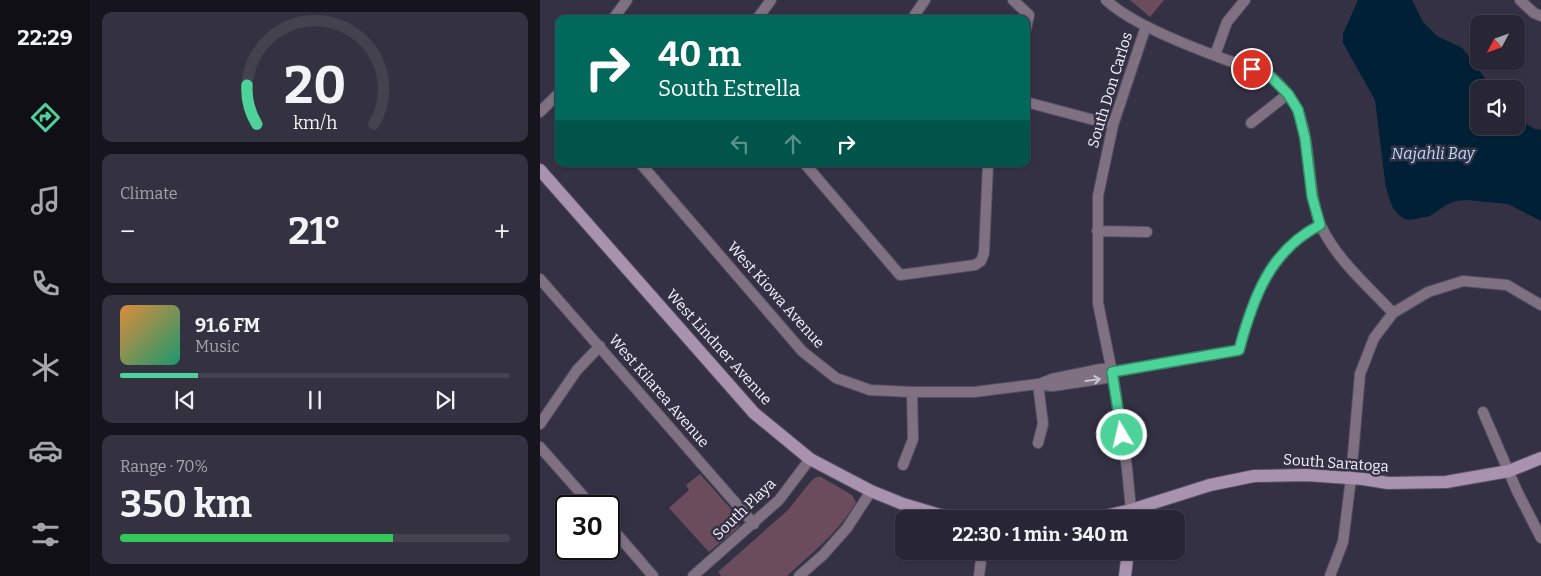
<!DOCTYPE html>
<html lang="en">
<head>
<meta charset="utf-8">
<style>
  :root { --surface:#282534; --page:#343140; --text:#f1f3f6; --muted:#a5a5ac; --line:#44424f; --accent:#4dd39a }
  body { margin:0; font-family:Bitter,serif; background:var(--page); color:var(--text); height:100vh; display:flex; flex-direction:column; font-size:19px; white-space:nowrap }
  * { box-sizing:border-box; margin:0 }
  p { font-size:16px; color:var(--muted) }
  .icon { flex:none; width:28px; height:28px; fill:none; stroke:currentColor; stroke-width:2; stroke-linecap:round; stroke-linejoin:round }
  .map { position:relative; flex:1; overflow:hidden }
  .details { display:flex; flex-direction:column; gap:12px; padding:12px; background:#16141d; width:450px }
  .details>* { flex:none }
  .hud { position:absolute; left:15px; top:15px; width:475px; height:152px; border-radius:10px; box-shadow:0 1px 4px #0004,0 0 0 1px var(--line); background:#00695c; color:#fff; overflow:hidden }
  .needle { width:32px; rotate:229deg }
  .fabs { position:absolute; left:930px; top:15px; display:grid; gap:10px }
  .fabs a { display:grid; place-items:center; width:55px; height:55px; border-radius:10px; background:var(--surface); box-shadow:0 1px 4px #0004,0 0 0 1px var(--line); font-size:25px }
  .speed { position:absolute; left:15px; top:495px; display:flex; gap:10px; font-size:25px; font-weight:700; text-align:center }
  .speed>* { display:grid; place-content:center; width:65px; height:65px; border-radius:50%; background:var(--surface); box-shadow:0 1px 4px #0004,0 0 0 1px var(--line); line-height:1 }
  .speed .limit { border:2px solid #111; border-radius:8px; background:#fff; color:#111 }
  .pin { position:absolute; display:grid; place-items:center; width:42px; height:42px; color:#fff; margin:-21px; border:2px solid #fff; border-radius:50%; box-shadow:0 1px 5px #0007 }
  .me { position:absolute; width:55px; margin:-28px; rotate:351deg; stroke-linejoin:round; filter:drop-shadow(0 0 4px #0008) }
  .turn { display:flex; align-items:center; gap:18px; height:105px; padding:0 20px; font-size:22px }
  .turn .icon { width:65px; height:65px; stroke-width:2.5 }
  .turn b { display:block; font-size:35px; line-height:42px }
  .lanes { display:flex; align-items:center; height:48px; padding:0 20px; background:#0003; justify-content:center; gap:25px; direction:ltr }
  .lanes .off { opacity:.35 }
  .big { font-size:38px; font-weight:700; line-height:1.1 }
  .details .card { flex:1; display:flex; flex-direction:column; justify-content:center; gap:8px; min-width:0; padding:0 18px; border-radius:10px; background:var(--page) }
  .details .dial { align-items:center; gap:0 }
  .dial svg { height:130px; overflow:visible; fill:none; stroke:var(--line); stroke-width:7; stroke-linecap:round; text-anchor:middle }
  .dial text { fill:var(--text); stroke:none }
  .song { display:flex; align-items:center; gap:15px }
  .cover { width:60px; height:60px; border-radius:8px; background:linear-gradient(135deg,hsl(30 70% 55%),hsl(160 70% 35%)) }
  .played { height:5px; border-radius:2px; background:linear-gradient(90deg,var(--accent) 20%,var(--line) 20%) }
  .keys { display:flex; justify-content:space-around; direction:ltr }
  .heat { display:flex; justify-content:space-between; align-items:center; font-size:28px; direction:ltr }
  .charge { height:8px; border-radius:4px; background:linear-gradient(90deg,#34c759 70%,var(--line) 0) }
  .trip { position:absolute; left:355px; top:510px; width:290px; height:50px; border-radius:10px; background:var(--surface); box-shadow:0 1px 4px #0004,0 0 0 1px var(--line); font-weight:700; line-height:50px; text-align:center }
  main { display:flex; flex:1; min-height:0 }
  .tab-bar { display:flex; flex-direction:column; width:90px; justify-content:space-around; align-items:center; background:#100f15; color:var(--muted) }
  .tab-bar .icon { width:35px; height:35px }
  .tab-bar .selected { color:var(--accent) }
  .tab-bar b { font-size:22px; color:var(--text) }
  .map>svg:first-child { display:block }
</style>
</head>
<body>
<main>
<nav class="tab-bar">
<b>22:29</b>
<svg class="icon selected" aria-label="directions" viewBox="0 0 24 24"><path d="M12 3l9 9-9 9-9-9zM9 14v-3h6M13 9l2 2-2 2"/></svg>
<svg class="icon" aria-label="music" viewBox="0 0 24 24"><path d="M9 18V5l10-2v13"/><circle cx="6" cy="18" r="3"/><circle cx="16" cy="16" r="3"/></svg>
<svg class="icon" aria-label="phone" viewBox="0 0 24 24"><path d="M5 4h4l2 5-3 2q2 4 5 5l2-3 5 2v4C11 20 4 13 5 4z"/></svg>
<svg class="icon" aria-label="climate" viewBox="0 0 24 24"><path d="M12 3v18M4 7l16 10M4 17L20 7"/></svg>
<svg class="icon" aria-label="car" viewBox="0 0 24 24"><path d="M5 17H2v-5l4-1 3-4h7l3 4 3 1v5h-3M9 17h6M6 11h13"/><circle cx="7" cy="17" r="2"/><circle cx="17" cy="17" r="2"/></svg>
<svg class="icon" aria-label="filters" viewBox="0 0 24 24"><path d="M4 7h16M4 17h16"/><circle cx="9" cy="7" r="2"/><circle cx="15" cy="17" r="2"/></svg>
</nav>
<section class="details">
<div class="card dial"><svg viewBox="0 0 100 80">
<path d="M14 69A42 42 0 1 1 86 69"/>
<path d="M14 69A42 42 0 0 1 8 45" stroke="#4dd39a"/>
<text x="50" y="56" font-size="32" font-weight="700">20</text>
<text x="50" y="72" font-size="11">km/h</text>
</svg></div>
<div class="card"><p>Climate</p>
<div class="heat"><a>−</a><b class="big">21°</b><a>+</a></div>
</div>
<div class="card">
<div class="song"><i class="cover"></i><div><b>91.6 FM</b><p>Music</p></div></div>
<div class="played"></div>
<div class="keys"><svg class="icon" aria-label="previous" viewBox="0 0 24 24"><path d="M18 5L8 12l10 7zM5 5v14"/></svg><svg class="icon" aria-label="pause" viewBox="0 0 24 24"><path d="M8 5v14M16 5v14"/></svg><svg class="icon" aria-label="next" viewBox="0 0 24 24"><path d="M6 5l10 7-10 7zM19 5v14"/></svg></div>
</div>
<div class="card"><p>Range · 70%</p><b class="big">350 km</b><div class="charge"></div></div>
</section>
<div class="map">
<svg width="1001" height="576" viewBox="0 0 1001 576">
  <rect width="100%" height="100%" fill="#353145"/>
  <path fill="#6b4c5d" d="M590 0H624L610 17Z
    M160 474 199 518 200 522 199 527 169 552 129 508 149 490 146 485Z
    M276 477H281L312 495 316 502C299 532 272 553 247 576H181L178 572 248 510 271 481Z"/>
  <path fill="#002035" d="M818 0H872L883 22 897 36 922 48 933 61 944 77 948 89H939V126H976V118L995 129 1001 130V221L968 204 926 200 916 201 906 205 890 216 870 220 864 219 858 214 853 208 848 195 845 182 835 100 803 43V34Z"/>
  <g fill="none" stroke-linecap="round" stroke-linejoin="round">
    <g stroke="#545063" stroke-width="12">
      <path id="street" d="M473 0 489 15 486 29
        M566 0C591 24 651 47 684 59 697 64 719 69 730 76 736 80 742 87 746 92 775 123 764 187 781 226 797 260 828 286 853 313L888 292 923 281 967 285 1001 305
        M980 0 994 13 1001 16
        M73 19 87 0
        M217 19 231 0
        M372 19 385 0
        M675 55 687 22 705 0
        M486 102 573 125
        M0 112 19 93
        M711 123 748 94
        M101 164 262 351 296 378 330 390 372 392H434L498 384 513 386 573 377
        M265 164 360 275 435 265 441 261 444 253 448 164
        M557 231 607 232
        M0 279 214 524
        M572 372 699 350C713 297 730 251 780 225
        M499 384 512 379 571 367
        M943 412 977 491 1001 538
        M0 424 37 370 60 346
        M498 443 503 424 498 384
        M0 447 52 506
        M363 465 373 439 372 392
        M591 510 587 468 573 377 558 303V196L573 125 606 26
        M69 525 113 576
        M153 576 239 500 270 459
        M259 576 283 555 307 528 331 491
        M439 576 442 551
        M790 576 803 542 811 478 820 374 834 338 853 313"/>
    </g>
    <g stroke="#545063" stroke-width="14">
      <path id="secondary" d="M0 170 214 413 270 459 331 491 363 504 400 515 423 519
        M552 519 591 510 670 485 714 476 766 475 823 479 848 483 906 482 969 471 1001 458
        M585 576 588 551"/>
    </g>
    <use href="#street" stroke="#7f7182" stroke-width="10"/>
    <use href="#secondary" stroke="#a892ae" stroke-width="12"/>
  </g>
  <defs><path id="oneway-shaft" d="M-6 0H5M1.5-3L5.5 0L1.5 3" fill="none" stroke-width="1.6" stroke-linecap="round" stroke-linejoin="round" transform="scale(1.25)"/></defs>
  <use stroke="#ccc6d3" href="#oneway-shaft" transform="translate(553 380) rotate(-8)"/>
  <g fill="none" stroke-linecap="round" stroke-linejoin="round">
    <g stroke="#328964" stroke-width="12">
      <path id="route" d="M582 435 572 372 699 350C713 298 730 250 780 225L772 196 765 138 758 110 748 94 730 76 712 69"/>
    </g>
    <use href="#route" stroke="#4dd39a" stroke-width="9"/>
  </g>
  <g text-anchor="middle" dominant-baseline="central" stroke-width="5" stroke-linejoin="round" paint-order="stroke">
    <g font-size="15" fill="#f5f3fe" stroke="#353145">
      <text transform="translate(570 90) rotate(-73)">South Don Carlos</text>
      <text transform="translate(236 295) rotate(48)">West Kiowa Avenue</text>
      <text transform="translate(179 347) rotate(48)">West Lindner Avenue</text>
      <text transform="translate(119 391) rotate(49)">West Kilarea Avenue</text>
      <text transform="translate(796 463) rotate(4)">South Saratoga</text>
      <text transform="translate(204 509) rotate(-44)">South Playa</text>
    </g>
    <g font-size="16" font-style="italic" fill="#b5ddfc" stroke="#353145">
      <text x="893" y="153">Najahli Bay</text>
    </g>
  </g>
</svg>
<div class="fabs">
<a><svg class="needle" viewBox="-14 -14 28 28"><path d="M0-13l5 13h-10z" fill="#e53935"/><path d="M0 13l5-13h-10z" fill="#a5a5ac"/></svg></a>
<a><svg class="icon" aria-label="sound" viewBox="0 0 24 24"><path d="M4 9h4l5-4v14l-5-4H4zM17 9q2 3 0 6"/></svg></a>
</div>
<div class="speed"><div class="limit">30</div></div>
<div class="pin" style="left:712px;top:69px;background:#d93025"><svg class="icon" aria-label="arrive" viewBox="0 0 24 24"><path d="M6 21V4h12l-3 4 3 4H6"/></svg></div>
<svg class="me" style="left:582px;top:435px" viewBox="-20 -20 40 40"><circle r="17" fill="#4dd39a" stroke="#fff" stroke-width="3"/><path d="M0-11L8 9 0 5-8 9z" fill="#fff"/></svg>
<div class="trip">22:30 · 1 min · 340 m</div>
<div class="hud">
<div class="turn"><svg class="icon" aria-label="right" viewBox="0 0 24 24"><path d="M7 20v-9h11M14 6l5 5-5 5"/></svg><div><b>40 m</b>South Estrella</div></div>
<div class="lanes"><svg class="icon off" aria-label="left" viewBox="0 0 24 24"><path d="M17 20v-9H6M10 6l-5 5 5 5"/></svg><svg class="icon off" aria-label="ahead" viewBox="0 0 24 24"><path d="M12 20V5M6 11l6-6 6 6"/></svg><svg class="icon" aria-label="right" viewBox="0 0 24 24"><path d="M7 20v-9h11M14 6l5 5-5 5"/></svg></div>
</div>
</div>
</main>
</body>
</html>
